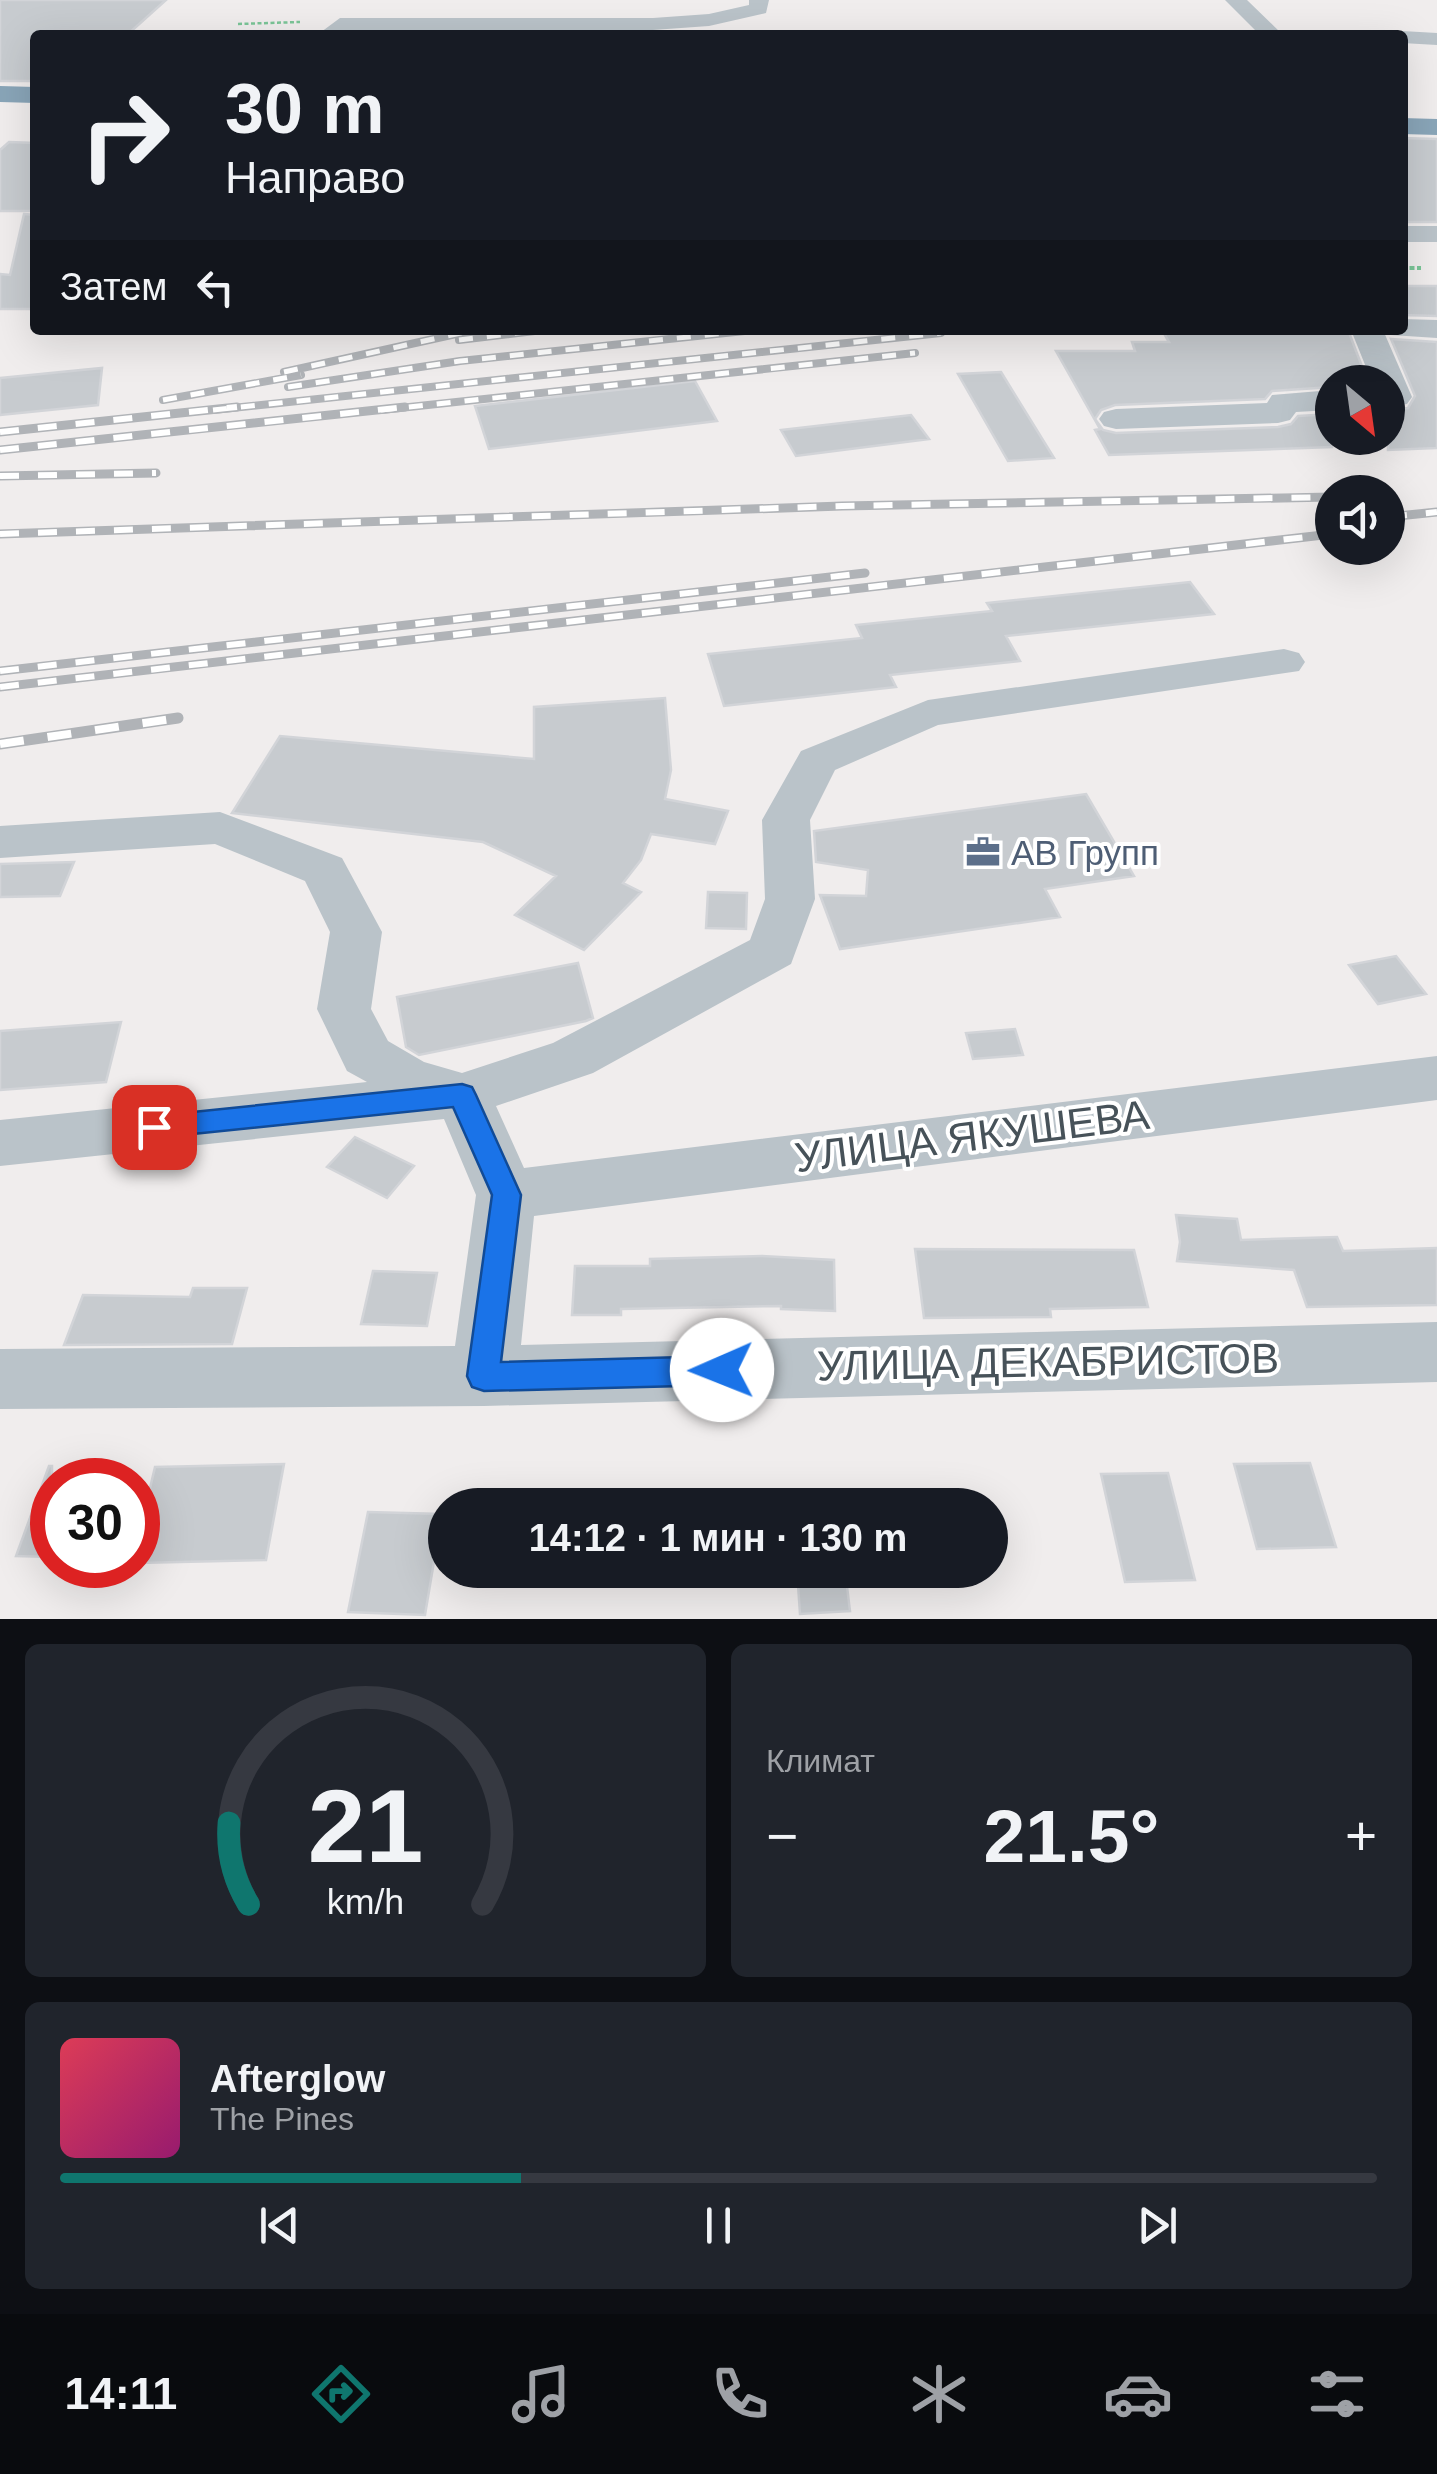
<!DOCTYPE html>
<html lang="ru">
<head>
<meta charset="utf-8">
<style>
  :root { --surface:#171b24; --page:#20242c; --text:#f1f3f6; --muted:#9ea1a6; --line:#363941; --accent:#0f766e }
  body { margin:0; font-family:Helvetica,sans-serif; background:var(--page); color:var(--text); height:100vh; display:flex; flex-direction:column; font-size:38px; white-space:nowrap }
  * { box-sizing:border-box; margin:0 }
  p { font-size:32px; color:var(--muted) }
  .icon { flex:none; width:55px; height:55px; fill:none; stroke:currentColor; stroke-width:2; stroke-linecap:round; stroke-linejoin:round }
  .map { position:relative; height:1619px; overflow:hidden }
  .details { display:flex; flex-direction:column; gap:25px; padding:25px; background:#0d0f14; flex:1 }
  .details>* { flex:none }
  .top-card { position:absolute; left:30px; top:30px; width:1378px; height:305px; border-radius:10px; box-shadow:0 10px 40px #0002; background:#171b24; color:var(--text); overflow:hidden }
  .needle { width:65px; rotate:151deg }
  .tools { position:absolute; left:1315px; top:365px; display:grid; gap:20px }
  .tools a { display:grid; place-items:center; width:90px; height:90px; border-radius:50%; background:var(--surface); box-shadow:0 10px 40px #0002; font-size:50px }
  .speed { position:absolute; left:30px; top:1458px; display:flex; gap:20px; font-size:50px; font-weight:700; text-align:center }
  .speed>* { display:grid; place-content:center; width:130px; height:130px; border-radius:50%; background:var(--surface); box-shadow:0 10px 40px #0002; line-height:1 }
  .speed .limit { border:15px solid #d22; background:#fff; color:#111 }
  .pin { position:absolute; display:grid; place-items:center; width:85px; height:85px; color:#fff; margin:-42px; border-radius:20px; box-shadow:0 5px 15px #0006 }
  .me { position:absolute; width:110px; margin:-55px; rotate:269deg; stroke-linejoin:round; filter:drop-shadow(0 0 8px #0008) }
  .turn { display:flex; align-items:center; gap:35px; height:210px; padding:0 30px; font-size:45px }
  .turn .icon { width:130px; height:130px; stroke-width:2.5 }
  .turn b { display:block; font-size:70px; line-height:85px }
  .then { display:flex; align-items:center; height:95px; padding:0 30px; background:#0003; gap:20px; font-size:38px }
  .big { font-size:75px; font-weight:700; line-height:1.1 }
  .details .tile { flex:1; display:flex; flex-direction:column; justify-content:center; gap:15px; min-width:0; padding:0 35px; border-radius:15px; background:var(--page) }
  .details .dial { align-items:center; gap:0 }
  .dial svg { height:260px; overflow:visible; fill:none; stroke:var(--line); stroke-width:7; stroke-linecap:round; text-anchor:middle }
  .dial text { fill:var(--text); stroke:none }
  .song { display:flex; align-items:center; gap:30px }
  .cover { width:120px; height:120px; border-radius:15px; background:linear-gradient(135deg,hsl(350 70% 55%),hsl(320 70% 35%)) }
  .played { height:10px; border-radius:5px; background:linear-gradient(90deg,var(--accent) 35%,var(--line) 35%) }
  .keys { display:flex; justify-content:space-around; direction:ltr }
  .heat { display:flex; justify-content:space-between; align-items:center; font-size:55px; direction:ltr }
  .details .tiles { flex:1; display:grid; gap:25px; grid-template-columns:1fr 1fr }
  .tile:last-child { grid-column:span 2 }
  .trip { position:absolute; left:428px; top:1488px; width:580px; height:100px; border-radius:50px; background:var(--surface); box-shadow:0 10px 40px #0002; font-weight:700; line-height:100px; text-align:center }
  .tabs { display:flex; height:160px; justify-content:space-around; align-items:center; background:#090b0e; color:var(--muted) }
  .tabs .icon { width:70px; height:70px }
  .tabs .selected { color:var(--accent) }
  .tabs b { font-size:45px; color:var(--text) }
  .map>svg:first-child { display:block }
</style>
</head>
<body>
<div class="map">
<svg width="1437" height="1619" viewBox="0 0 1437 1619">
  <rect width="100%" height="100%" fill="#f0eded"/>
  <path fill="#c7cbcf" stroke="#d2d4d8" stroke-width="2.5" d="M0 0H166L127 35H35V81H0Z
    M1402 138 1437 139V222H1402Z
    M9 142 35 143V211H0V150Z
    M24 214 35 215V309H0V274L10 275Z
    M1402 286H1437V316L1402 315Z
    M1162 330H1348L1368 382H1332V387L1272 391 1265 399 1115 405 1101 410 1095 419 1103 430 1116 433 1278 427 1291 424 1298 416 1332 414V447L1109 455 1095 430 1100 429 1056 351H1135L1132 342H1169Z
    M1391 339 1437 342V448L1388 450V410L1408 408 1415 396Z
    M102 368 98 405 0 415V378Z
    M1001 372 1054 458 1008 461 958 374Z
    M695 381 717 421 489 449 475 406Z
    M911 415 929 439 796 456 781 430Z
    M1190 582 1214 614 1006 636 1020 661 890 675 896 687 724 706 708 654 862 638 856 625 992 611 987 603Z
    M665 698 671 770 665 799 728 811 715 844 651 834 641 860 623 883 641 892 584 950 515 915 556 876 483 842 232 813 280 736 534 759V707Z
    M1086 794 1134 876 1045 889 1060 917 840 949 820 895 866 896 868 870 816 862 814 831Z
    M74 862 60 896 0 897V864Z
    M708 892 747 893 746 929 706 928Z
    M1396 956 1426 994 1378 1004 1349 965Z
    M578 963 593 1018 586 1021 419 1055 406 1047 397 997Z
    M121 1022 106 1082 0 1090V1031Z
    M1015 1029 1023 1055 973 1059 966 1033Z
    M355 1137 414 1166 387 1198 327 1167Z
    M1176 1215 1237 1219 1241 1240 1337 1237 1343 1251 1437 1248V1305L1307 1307 1294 1270 1177 1261 1180 1242Z
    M915 1249 1134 1250 1148 1307 1050 1309 1051 1317 924 1318Z
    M762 1256 834 1260 835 1311 781 1309V1306L621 1309V1315H572L575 1266H650V1259Z
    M373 1271 437 1273 427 1326 361 1324Z
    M193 1288H247L232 1344 64 1345 83 1295 190 1297Z
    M1310 1463 1336 1547 1257 1549 1234 1464Z
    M284 1464 266 1560 138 1563V1539L155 1467Z
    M49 1466H52V1557L16 1556Z
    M1168 1473 1195 1580 1125 1582 1101 1474Z
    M368 1512 442 1514 425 1615 348 1612Z
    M797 1570H845L850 1611 800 1614Z"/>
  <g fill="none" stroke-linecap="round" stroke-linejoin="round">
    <path stroke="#7ac597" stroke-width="2.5" stroke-dasharray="4 2.5" stroke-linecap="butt" d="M238 24 300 22"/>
    <path stroke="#7ac597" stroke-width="4" stroke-dasharray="5 2.5" stroke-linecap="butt" d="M1402 268H1421"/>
    <path fill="#bac3c9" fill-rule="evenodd" d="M749 0H769L766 13 709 26 653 30H345L340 35H317L340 18H653L709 14 749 5Z
      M1225 0H1247L1283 35H1260Z
      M1402 31 1437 33V45L1402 43V35H1393Z
      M1402 226H1437V242H1402Z
      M1402 319 1437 320V338L1391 335 1388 330H1402Z
      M1351 330H1383L1412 397 1407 404 1388 407V382H1372Z
      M1332 390V410L1296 412 1290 420 1278 423 1116 429 1104 426 1099 419 1104 412 1116 409 1267 403 1272 395Z
      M1284 649 1299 653 1305 662 1299 671 938 725 835 770 810 820 815 899 791 964 593 1073 496 1106 524 1168 1437 1056V1100L534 1216 521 1345 1437 1322V1382L484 1406 0 1409V1349L455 1346 476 1195 444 1119 0 1166V1120L367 1082 347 1071 317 1009 330 932 305 881 215 844 0 858V826L220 812 342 858 382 932 371 1009 388 1041 424 1062 462 1073 553 1043 750 940 765 899 762 820 801 751 928 700Z"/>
    <path fill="#89a5b8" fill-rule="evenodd" d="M0 86 35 87V103L0 102Z
      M1402 118 1437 119V135L1402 134Z"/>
    <g stroke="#b0b3b7" stroke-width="8">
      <path id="rail-far2" d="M459 340 543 330
        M284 372 474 330
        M288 387 460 361 754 330
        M163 400 301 375
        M213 410 941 333
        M381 410 915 353"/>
    </g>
    <g stroke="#b0b3b7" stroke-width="9">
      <path id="rail-far1" d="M0 432 237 407
        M0 450 405 407
        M0 476 156 473
        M1388 517 1437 512
        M0 534 842 506 1332 497
        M0 671 865 573
        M0 687 1332 534"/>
    </g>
    <g stroke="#b0b3b7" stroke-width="11">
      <path id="rail" d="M0 744 178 718"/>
    </g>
    <use href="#rail-far2" stroke="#fff" stroke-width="5" stroke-dasharray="14" stroke-linecap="butt"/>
    <use href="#rail-far1" stroke="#fff" stroke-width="6" stroke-dasharray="19" stroke-linecap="butt"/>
    <use href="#rail" stroke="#fff" stroke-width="8" stroke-dasharray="24" stroke-linecap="butt"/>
  </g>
  <path fill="#1a73e8" stroke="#114b97" stroke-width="2.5" d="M462 1084 472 1087 476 1095 521 1195 501 1362 722 1356 733 1360 738 1370 733 1380 722 1385 484 1391 472 1387 467 1376 492 1195 453 1107 154 1138 144 1135 140 1127 144 1119 154 1116Z"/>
  <defs>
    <g id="office-bare" transform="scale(2.7)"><path d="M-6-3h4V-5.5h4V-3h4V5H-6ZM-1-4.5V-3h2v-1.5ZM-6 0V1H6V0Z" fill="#5c6f8a" stroke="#fff" stroke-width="2.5" paint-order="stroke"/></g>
  </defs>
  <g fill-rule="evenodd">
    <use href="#office-bare" x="983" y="852"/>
  </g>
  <g text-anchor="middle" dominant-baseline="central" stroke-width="8" stroke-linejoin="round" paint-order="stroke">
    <g font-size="35" fill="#4e5e75" stroke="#fff" text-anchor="start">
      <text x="1011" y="852">АВ Групп</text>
    </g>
    <g font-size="42" fill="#475259" stroke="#fff">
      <text transform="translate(972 1136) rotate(-7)">УЛИЦА ЯКУШЕВА</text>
      <text transform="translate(1048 1362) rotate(-1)">УЛИЦА ДЕКАБРИСТОВ</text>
    </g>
  </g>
</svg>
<div class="tools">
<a><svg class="needle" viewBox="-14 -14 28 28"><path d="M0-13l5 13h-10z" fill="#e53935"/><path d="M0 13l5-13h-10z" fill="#9ea1a6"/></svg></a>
<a><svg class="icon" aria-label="sound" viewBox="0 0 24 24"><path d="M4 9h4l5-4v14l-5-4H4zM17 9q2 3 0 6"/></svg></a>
</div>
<div class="speed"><div class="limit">30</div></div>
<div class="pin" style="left:154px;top:1127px;background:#d93025"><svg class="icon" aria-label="arrive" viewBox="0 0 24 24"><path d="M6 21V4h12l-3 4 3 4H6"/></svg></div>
<svg class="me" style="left:722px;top:1370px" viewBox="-20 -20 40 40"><circle r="19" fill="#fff"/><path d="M0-13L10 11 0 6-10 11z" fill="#1a73e8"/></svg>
<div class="trip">14:12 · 1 мин · 130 m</div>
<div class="top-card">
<div class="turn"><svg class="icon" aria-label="right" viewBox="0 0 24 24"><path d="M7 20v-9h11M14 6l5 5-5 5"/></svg><div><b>30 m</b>Направо</div></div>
<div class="then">Затем<svg class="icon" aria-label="left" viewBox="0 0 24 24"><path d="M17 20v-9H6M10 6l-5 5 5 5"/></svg></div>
</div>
</div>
<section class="details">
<div class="tiles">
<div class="tile dial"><svg viewBox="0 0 100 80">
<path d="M14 69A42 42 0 1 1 86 69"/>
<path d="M14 69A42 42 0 0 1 8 44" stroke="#0f766e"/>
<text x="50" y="56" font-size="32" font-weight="700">21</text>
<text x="50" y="72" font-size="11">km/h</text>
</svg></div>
<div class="tile"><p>Климат</p>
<div class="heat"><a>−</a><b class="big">21.5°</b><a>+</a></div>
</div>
<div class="tile">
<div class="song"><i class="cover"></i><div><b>Afterglow</b><p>The Pines</p></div></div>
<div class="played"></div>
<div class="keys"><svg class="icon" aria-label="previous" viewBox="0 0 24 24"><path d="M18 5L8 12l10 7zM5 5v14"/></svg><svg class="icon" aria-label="pause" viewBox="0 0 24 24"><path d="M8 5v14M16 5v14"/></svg><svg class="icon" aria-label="next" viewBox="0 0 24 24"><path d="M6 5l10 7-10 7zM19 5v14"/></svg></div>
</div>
</div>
</section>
<nav class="tabs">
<b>14:11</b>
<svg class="icon selected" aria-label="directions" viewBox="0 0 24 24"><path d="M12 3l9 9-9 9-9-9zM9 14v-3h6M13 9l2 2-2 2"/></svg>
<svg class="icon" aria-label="music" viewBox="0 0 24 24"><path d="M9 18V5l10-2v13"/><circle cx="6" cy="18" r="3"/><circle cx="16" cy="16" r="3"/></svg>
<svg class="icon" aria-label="phone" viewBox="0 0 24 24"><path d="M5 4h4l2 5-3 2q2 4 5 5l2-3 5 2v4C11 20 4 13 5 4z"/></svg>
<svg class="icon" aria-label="climate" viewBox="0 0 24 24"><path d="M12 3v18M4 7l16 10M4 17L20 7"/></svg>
<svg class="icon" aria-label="car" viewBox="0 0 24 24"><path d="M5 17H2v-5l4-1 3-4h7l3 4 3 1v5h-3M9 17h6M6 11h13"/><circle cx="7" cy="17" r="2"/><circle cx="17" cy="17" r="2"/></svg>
<svg class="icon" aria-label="filters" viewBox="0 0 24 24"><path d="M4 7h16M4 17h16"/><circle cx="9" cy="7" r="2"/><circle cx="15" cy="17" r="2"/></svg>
</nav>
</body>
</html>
